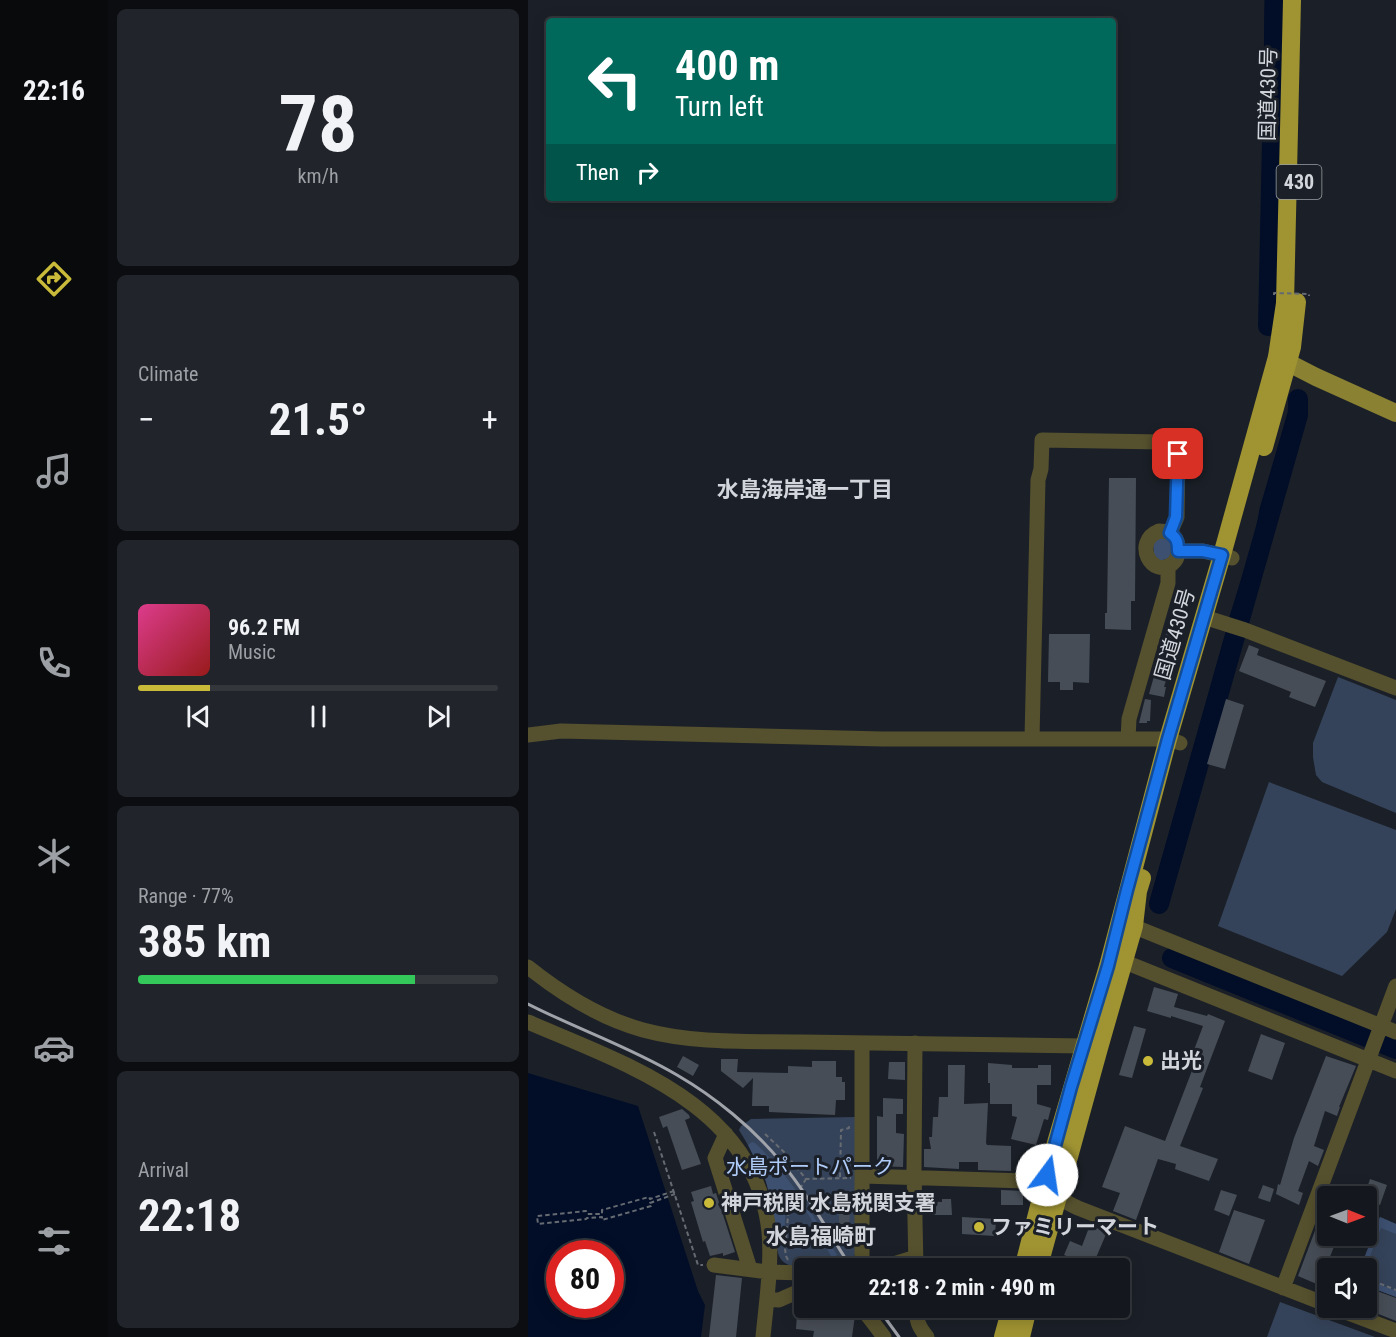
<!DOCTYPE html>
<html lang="en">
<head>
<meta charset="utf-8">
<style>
  :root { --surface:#14181e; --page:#21252b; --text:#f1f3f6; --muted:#9da0a4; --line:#33373c; --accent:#c9ba3a }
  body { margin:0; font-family:"Roboto Condensed","Noto Sans JP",sans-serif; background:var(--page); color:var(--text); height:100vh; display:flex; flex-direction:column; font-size:22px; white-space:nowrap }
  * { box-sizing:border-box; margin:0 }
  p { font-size:20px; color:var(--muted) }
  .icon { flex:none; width:33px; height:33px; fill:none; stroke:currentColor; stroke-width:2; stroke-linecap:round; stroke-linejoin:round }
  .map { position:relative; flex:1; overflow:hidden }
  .drawer { display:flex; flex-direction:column; gap:9px; padding:9px; background:#0b0d10; width:420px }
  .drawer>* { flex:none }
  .hud { position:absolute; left:18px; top:18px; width:570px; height:183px; border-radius:6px; box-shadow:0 3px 15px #0003,0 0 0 2px var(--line); background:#00695c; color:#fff; overflow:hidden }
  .needle { width:39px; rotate:91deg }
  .buttons { position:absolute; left:789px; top:1186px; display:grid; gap:12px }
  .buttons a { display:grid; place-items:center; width:60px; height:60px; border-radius:6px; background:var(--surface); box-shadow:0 3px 15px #0003,0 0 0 2px var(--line); font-size:30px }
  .speed { position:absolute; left:18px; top:1240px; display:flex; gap:12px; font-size:30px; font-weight:700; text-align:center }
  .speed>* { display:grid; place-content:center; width:78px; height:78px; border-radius:50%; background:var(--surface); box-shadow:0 3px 15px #0003,0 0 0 2px var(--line); line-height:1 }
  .speed .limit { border:9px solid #d22; background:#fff; color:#111 }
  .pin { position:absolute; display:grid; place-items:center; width:51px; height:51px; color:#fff; margin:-26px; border-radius:12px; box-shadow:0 3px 9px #0006 }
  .me { position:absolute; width:66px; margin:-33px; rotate:14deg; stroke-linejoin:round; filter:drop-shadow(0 0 4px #0008) }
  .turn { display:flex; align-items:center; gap:21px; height:126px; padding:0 30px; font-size:27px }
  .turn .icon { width:78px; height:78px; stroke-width:2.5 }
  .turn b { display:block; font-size:42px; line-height:51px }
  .then { display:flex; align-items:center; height:57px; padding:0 30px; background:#0003; gap:12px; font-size:22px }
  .big { font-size:45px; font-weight:700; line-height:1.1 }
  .drawer .widget { flex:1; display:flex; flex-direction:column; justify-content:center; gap:9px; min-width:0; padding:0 21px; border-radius:9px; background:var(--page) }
  .drawer .dial { align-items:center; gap:0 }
  .dial b { font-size:78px; line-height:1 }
  .song { display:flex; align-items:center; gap:18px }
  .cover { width:72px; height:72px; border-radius:9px; background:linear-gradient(135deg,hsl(330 70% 55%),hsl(0 70% 35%)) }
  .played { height:6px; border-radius:3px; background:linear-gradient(90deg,var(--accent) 20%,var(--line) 20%) }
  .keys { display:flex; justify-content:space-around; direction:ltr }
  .heat { display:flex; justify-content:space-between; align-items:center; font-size:33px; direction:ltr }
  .charge { height:9px; border-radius:4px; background:linear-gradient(90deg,#34c759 77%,var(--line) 0) }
  .trip { position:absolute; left:266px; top:1258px; width:336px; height:60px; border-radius:6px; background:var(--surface); box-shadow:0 3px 15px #0003,0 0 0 2px var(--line); font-weight:700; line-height:60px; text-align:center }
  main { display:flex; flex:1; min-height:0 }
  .menu { display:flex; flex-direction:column; width:108px; justify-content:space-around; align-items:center; background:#080a0c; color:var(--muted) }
  .menu .icon { width:42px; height:42px }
  .menu .on { color:var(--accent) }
  .menu b { font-size:27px; color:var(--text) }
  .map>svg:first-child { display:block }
</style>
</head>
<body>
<main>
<nav class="menu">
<b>22:16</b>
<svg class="icon on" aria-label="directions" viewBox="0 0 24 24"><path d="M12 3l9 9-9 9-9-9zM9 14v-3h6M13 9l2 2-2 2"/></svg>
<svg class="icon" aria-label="music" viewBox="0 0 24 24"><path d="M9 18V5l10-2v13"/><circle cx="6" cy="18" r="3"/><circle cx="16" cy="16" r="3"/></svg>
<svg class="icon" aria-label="phone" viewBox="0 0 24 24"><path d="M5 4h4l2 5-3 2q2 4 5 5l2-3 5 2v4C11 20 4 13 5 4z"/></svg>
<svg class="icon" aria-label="climate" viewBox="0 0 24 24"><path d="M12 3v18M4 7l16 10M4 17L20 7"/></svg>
<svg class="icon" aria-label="car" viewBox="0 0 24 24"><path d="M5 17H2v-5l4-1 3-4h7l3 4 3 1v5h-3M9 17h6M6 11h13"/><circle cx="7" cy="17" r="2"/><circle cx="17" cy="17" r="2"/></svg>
<svg class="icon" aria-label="filters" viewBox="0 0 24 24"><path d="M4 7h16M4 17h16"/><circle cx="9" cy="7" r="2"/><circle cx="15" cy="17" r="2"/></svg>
</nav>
<section class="drawer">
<div class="widget dial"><b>78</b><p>km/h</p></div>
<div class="widget"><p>Climate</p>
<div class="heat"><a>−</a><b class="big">21.5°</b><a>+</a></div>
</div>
<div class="widget">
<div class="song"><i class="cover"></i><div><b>96.2 FM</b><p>Music</p></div></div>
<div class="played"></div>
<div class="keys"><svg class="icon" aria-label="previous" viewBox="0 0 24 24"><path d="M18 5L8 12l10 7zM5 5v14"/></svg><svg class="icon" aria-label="pause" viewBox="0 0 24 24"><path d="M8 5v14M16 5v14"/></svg><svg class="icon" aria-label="next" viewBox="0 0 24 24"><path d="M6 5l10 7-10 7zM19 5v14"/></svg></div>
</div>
<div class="widget"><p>Range · 77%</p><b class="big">385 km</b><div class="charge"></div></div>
<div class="widget"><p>Arrival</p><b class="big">22:18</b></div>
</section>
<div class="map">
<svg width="868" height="1337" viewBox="0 0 868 1337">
  <rect width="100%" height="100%" fill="#1b2028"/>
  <path fill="#35435a" d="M810 677 868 700V813L794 782 788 775 785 757V743Z
    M741 782 868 830V909L859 932 814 976 690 926Z
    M327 1117V1253L325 1261 316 1269C300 1269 270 1272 257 1263 246 1256 249 1236 247 1224 245 1210 242 1193 237 1179 230 1162 221 1146 211 1130L213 1126 223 1119Z
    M852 1217 868 1224V1297L839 1286 838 1269H832Z
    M752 1302 847 1337H739Z"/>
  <path fill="#3d5070" d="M632 537 641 539 644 549 641 558 632 561 626 555 625 544Z
    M224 1142 227 1143C261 1175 285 1214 309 1255L304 1258 282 1217 262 1190 258 1192 256 1244 250 1245 245 1210 238 1181 220 1145Z
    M324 1196 323 1211H312L311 1215 302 1214 300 1211 302 1206 314 1201V1197Z
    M852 1217 868 1224V1234L853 1228 837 1269H832Z
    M839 1279 868 1291V1297L839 1286Z"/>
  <path fill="#020e28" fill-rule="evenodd" d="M0 1073 110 1106 170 1291 177 1305 173 1337H0ZM32 1254H82V1305H32Z"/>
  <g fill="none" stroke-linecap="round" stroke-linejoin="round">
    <path stroke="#020e28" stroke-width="3" d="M734 329 738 0
      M702 620C713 583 727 547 733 509L761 413 762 401
      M623 902 700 629
      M642 963 841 1045
      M850 1048 868 1055"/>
    <path stroke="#020e28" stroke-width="20" d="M740 326 747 0
      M631 904 770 415V399
      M644 958 868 1049"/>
  </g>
  <path fill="#474d56" d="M581 478H608L607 601H603V630L577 629V613H579Z
    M521 634H562L561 683 545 682V690H532V682H520Z
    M638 634 651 638 636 687H638L636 697 621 694Z
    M721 645 731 649 729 655 798 681 787 707 761 697 763 692 711 671Z
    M617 699 623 700 622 721H619V723H611Z
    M698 699 716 705 697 769 679 764Z
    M626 987 650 994 646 1007 679 1016 680 1014 697 1021 672 1087 675 1088 652 1146 690 1159 681 1181 647 1169 648 1164 630 1159 608 1220 585 1211 592 1193 574 1187 597 1126 637 1141 665 1068 660 1066 675 1026 643 1016V1018L619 1011Z
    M606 1026 618 1029 604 1078 591 1075Z
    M733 1034 757 1043 744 1080 720 1071Z
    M155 1056 171 1065 165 1076 149 1067Z
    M798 1056 828 1066 811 1107H812L809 1116 797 1111 786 1146 796 1150 790 1166 781 1161 770 1191 775 1193 771 1205 748 1194 750 1184 752 1185 766 1138Z
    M193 1059H210L209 1072 260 1073V1066L284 1067V1061H308V1077H314V1082H317V1100H308L307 1115 241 1112V1106H224L225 1078 215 1088 193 1071Z
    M361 1062H377V1080L360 1079Z
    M460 1063 484 1065V1068H510V1065H523V1085H509V1104L523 1108 520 1120 516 1119 508 1145 483 1139 489 1117 484 1116V1104H462V1083H460Z
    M420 1065H437L436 1104 460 1103 458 1143 459 1145 483 1146V1171L450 1170V1162H431V1169L396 1167V1149H403L401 1137H404L405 1117H410L411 1097H420Z
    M355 1098 375 1099V1114H368V1133L376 1134 375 1167 349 1166V1116L355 1117Z
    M154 1109 161 1115 162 1118 157 1120 173 1164 154 1170 139 1126 135 1128 131 1117Z
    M842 1179 859 1185 852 1205 838 1201V1197H836Z
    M735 1185 746 1189 742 1202 730 1198Z
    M183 1186 185 1194 188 1193 207 1252 195 1256V1253L182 1256 177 1241 175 1242 163 1202 166 1201 163 1192Z
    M473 1190 495 1191V1205H473Z
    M693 1190 709 1195 701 1216 686 1210Z
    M414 1199H423L424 1215H397L396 1201 414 1202Z
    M706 1210 737 1220 721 1264 691 1252Z
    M311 1211H322L321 1231H311Z
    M434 1217 468 1219 467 1236 434 1234Z
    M562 1225 579 1232 564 1267 536 1255 542 1241 554 1246Z
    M788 1228 800 1232V1236L809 1239 791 1285 770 1276Z
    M188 1275 214 1278 208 1337H181Z
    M838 1287 868 1298V1321L838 1309Z
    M280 1308H324L327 1315 324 1337H285L286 1331 268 1329 269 1314 280 1315Z"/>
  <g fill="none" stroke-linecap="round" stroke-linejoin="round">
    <path stroke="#666b72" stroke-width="2" stroke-dasharray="4.5 3" stroke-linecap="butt" d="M126 1132 170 1265H175
      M237 1134 256 1152 278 1179 323 1178
      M312 1177 313 1130 321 1128V1126
      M146 1191 122 1199 121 1197 74 1210V1214H59L58 1211 9 1216 10 1224 58 1219 59 1218 74 1217V1220L123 1206 122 1203 147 1194
      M260 1260 258 1256 257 1249 261 1206 278 1179
      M838 1278 868 1290"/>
    <path stroke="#55502d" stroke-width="15" d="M631 531C644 531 651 538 650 551 650 556 648 561 644 564 624 579 604 542 631 531Z
      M650 551H675L704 558
      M676 617 717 630 868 688
      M0 735 33 731 355 739H640L652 743
      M504 739 510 480 513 469 514 440 634 442C643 443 647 445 650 454L649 517 642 533
      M600 739 601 719 640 583V566
      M597 923 868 1032
      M587 958 868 1071
      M0 967C35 995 72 1018 115 1030 167 1044 221 1041 274 1042 368 1044 462 1044 556 1046L568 1047
      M0 1022C100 1065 228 1106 241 1232 244 1264 238 1305 235 1337
      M387 1043 386 1169 388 1269
      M198 1134 187 1158 222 1269
      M334 1176 495 1181C516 1184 531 1200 550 1208L800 1305
      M186 1265 240 1272 276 1273
      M334 1269V1043
      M350 1269 388 1257
      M755 1288 868 986
      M239 1299 251 1300 276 1289
      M334 1308 356 1337
      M388 1308C389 1322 390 1326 399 1337
      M807 1308 868 1331"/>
    <path stroke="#8a8132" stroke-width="18" d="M749 357 788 377 868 413"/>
    <path stroke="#9f9332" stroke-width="18" d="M736 447 764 347 769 302
      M495 1269 522 1163 580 966 640 739 694 555 749 357 757 303 764 0
      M510 1269 571 1048 606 926 610 891 614 878
      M475 1337 483 1308
      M493 1337 500 1308"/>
    <path stroke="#a0a3aa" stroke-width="3" d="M0 1004C49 1029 102 1047 149 1075 187 1097 225 1128 253 1162 281 1196 301 1233 324 1269
      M350 1308 371 1337"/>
    <path stroke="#666b72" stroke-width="2" stroke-dasharray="4.5 3" stroke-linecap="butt" d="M746 295V293L781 294V296"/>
  </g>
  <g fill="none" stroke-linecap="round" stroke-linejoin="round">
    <g stroke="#114b97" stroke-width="15">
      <path id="route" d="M519 1175 543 1087 580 966 599 890 640 739 694 555 675 551H650C650 542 649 538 642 533L648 517 650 454"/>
    </g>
    <use href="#route" stroke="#1a73e8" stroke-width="10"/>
  </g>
  <g fill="#c9ba3a" stroke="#1b2028" stroke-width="2">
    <circle cx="620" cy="1061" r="6"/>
    <circle cx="181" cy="1203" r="6"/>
    <circle cx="451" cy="1227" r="6"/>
  </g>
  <g text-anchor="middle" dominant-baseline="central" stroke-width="6" stroke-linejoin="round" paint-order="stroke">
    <rect fill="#1b2028" stroke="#9b9fa5" stroke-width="1.5" x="748.5" y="165" width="45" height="34" rx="4.5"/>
    <g font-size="20" font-weight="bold" fill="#d2d5db">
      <text x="771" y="182">430</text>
    </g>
    <g font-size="21" fill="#d2d5db" stroke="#1b2028">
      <text transform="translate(740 94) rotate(-89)">国道430号</text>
      <text transform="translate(647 634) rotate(-74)">国道430号</text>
    </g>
    <g font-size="21" font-weight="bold" fill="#d2d5db" stroke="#1b2028" text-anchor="start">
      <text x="632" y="1061">出光</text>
      <text x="193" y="1203">神戸税関 水島税関支署</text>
      <text x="463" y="1227">ファミリーマート</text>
    </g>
    <g font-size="21" fill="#afcbf8" stroke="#1b2028">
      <text x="282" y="1167">水島ポートパーク</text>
    </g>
    <g font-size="22" font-weight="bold" fill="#d2d5db" stroke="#1b2028">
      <text x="277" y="489">水島海岸通一丁目</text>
      <text x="293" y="1236">水島福崎町</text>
    </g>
  </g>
</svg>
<div class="buttons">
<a><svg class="needle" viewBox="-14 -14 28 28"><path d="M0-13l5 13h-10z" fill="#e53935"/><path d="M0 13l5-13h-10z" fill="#9da0a4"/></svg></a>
<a><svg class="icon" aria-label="sound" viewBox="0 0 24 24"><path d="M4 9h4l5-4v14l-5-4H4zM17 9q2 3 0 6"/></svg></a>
</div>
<div class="speed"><div class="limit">80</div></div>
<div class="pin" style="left:650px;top:454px;background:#d93025"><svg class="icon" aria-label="arrive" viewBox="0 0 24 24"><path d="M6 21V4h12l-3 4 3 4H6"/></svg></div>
<svg class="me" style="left:519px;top:1175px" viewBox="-20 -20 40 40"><circle r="19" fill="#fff"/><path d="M0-13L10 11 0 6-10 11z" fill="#1a73e8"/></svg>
<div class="trip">22:18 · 2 min · 490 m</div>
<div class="hud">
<div class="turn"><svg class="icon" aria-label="left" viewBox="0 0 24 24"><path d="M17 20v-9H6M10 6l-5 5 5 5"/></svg><div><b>400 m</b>Turn left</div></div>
<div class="then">Then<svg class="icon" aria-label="right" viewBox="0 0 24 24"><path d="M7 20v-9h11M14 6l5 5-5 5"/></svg></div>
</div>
</div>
</main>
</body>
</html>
